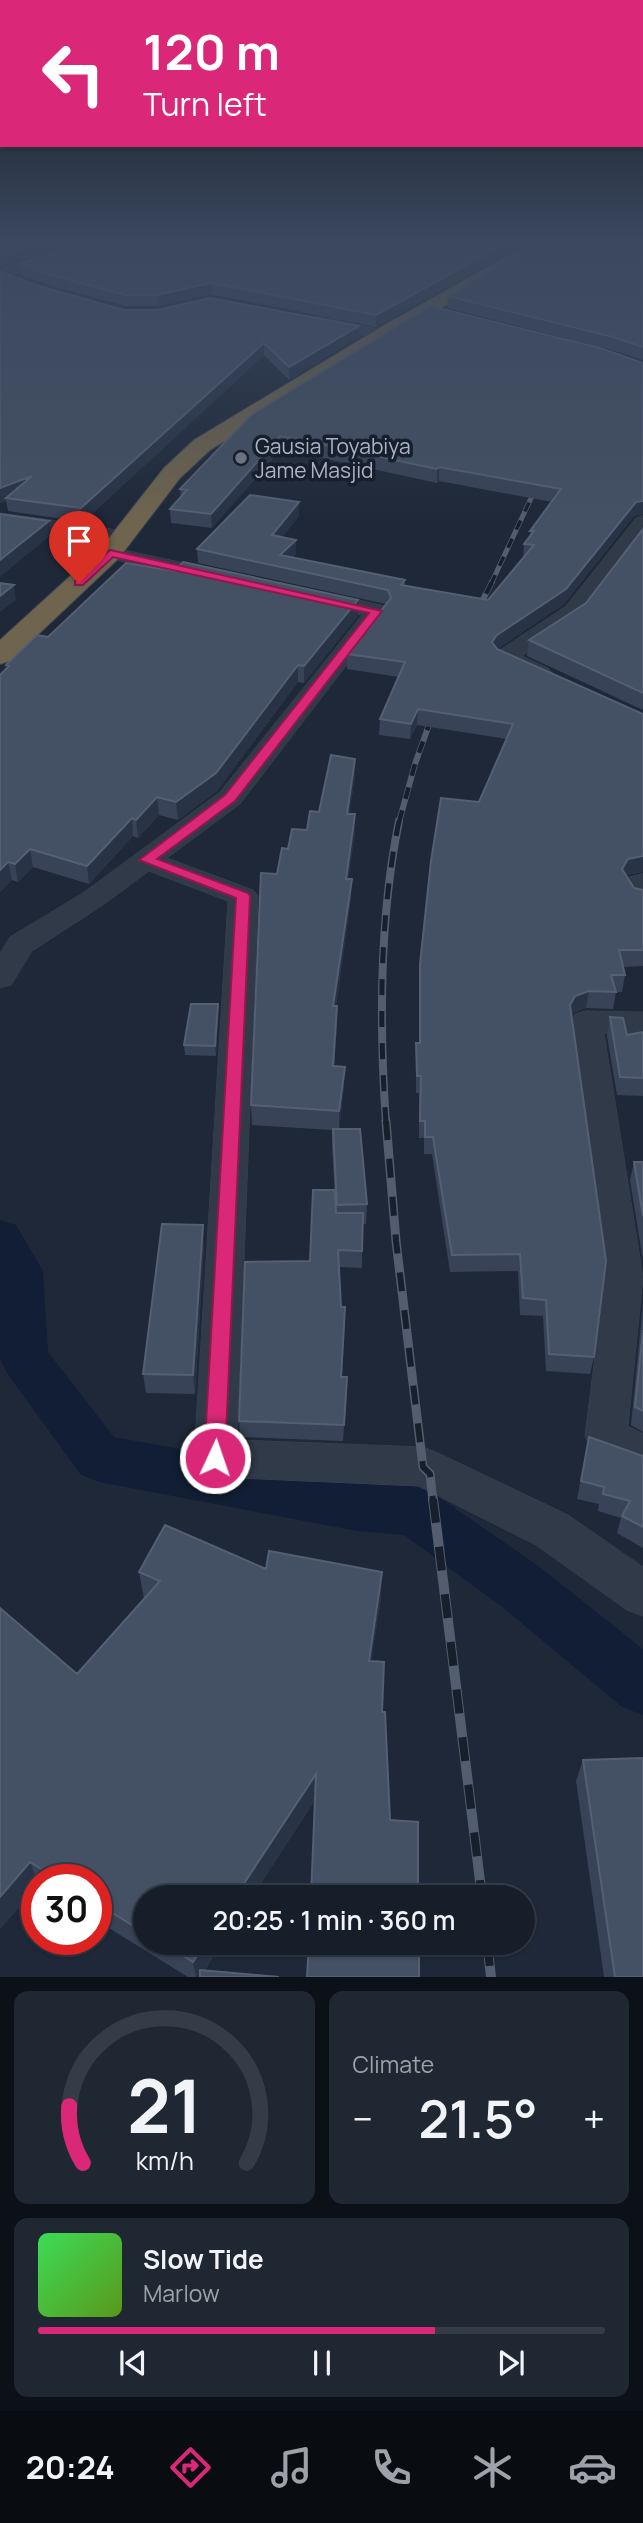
<!DOCTYPE html>
<html lang="en">
<head>
<meta charset="utf-8">
<style>
  :root { --surface:#161e2a; --page:#1f2732; --text:#f1f3f6; --muted:#9ea2a8; --line:#353c47; --accent:#db2777 }
  body { margin:0; font-family:Manrope,sans-serif; background:var(--page); color:var(--text); height:100vh; display:flex; flex-direction:column; font-size:26px; white-space:nowrap }
  * { box-sizing:border-box; margin:0 }
  p { font-size:23px; color:var(--muted) }
  .icon { flex:none; width:38px; height:38px; fill:none; stroke:currentColor; stroke-width:2; stroke-linecap:round; stroke-linejoin:round }
  .map { position:relative; height:1977px; overflow:hidden }
  .sheet { display:flex; flex-direction:column; gap:14px; padding:14px; background:#0c1017; flex:1 }
  .sheet>* { flex:none }
  .banner { position:absolute; left:0px; top:0px; width:644px; height:147px; box-shadow:0 2px 5px #0004,0 0 0 2px var(--line); background:#db2777; color:#fff; overflow:hidden }
  .speed { position:absolute; left:21px; top:1864px; display:flex; gap:14px; font-size:35px; font-weight:700; text-align:center }
  .speed>* { display:grid; place-content:center; width:91px; height:91px; border-radius:50%; background:var(--surface); box-shadow:0 2px 5px #0004,0 0 0 2px var(--line); line-height:1 }
  .speed .limit { border:10px solid #d22; background:#fff; color:#111 }
  .pin { position:absolute; display:grid; place-items:center; width:60px; height:60px; color:#fff; margin:-72px -30px; border-radius:50% 50% 50% 0; rotate:-45deg; box-shadow:0 0 7px #0007 }
  .pin .icon { rotate:45deg }
  .me { position:absolute; width:77px; margin:-38px; rotate:3deg; stroke-linejoin:round; filter:drop-shadow(0 0 5px #0008) }
  .turn { display:flex; align-items:center; gap:24px; height:147px; padding:0 28px; font-size:32px }
  .turn .icon { width:91px; height:91px; stroke-width:2.5 }
  .turn b { display:block; font-size:49px; line-height:60px }
  .big { font-size:52px; font-weight:600; line-height:1.1 }
  .sheet .tile { flex:1; display:flex; flex-direction:column; justify-content:center; gap:10px; min-width:0; padding:0 24px; border-radius:14px; background:var(--page) }
  .sheet .dial { align-items:center; gap:0 }
  .dial svg { height:182px; overflow:visible; fill:none; stroke:var(--line); stroke-width:7; stroke-linecap:round; text-anchor:middle }
  .dial text { fill:var(--text); stroke:none }
  .song { display:flex; align-items:center; gap:21px }
  .cover { width:84px; height:84px; border-radius:10px; background:linear-gradient(135deg,hsl(130 70% 55%),hsl(90 70% 35%)) }
  .played { height:7px; border-radius:4px; background:linear-gradient(90deg,var(--accent) 70%,var(--line) 70%) }
  .keys { display:flex; justify-content:space-around; direction:ltr }
  .heat { display:flex; justify-content:space-between; align-items:center; font-size:38px; direction:ltr }
  .sheet .tiles { flex:1; display:grid; gap:14px; grid-template-columns:1fr 1fr }
  .tile:last-child { grid-column:span 2 }
  .trip { position:absolute; left:133px; top:1885px; width:402px; height:70px; border-radius:35px; background:var(--surface); box-shadow:0 2px 5px #0004,0 0 0 2px var(--line); font-weight:600; line-height:70px; text-align:center }
  .menu { display:flex; height:112px; justify-content:space-around; align-items:center; background:#090c11; color:var(--muted) }
  .menu .icon { width:49px; height:49px }
  .menu .active { color:var(--accent) }
  .menu b { font-size:32px; color:var(--text) }
  .map>svg:first-child { display:block }
</style>
</head>
<body>
<div class="map">
<svg width="643" height="1977" viewBox="0 0 643 1977">
  <rect width="100%" height="100%" fill="#1e2838"/>
  <g fill="none" stroke-linecap="round" stroke-linejoin="round">
    <path fill="#111e35" fill-rule="evenodd" d="M0 1220 16 1225 43 1271 48 1352 114 1437 357 1481 414 1486 433 1493 541 1568 643 1649V1715L622 1707 501 1606 404 1535 357 1531 99 1482 81 1475 7 1373 0 1359Z"/>
    <g stroke="#3b4352" stroke-width="1">
      <path id="street" d="M83 243H104L0 279V270Z
        M318 316 377 329 379 332 371 337 312 324 310 321 312 318Z
        M0 513 107 528 114 530 117 534 114 538 107 540 0 525Z
        M643 516V536L582 616 522 656 548 668 552 673 548 678C531 682 513 669 497 662L493 657 497 652 566 606 636 518Z
        M110 547 226 572 229 577 226 582 218 584 103 557 99 553 103 549Z
        M317 591 385 606 388 611 240 804 167 858 253 890 258 896 237 1440 423 1447 438 1453 568 1515 643 1567V1616L627 1610 536 1545 419 1486 215 1477 200 1472 194 1458 228 901 149 871 103 905 32 951 11 985 0 988V953L10 937 83 893 220 792 362 615 309 603 306 598 309 593Z
        M643 874V906L633 903 621 884 626 878Z
        M586 1011 643 1012V1034L604 1033 643 1277 628 1426 643 1434V1474L591 1449 585 1436 605 1278 570 1022 575 1014Z"/>
    </g>
    <g stroke="#3c4453" stroke-width="2">
      <path id="highway" d="M531 243H552L397 334 210 450 180 478 119 558 10 661 0 664V640L101 548 164 468 194 440 383 326Z"/>
    </g>
    <use href="#street" fill="#313a48" fill-rule="evenodd"/>
    <use href="#highway" fill="#6f644e" fill-rule="evenodd"/>
    <g stroke="#535d70" stroke-width="5">
      <path id="rail-far4" d="M491 584 540 479"/>
    </g>
    <g stroke="#535d70" stroke-width="6">
      <path id="rail-far3" d="M475 615 492 582
        M399 822 415 764 435 708"/>
    </g>
    <g stroke="#535d70" stroke-width="8">
      <path id="rail-far2" d="M386 1123C379 1023 379 919 399 821"/>
    </g>
    <g stroke="#535d70" stroke-width="9">
      <path id="rail-far1" d="M386 1121 396 1241 423 1467 430 1474 433 1501"/>
    </g>
    <g stroke="#535d70" stroke-width="10">
      <path id="rail" d="M433 1499 482 1897
        M487 1942 491 1977"/>
    </g>
    <use href="#rail-far4" stroke="#171f2d" stroke-width="3.5" stroke-dasharray="10" stroke-linecap="butt"/>
    <use href="#rail-far3" stroke="#171f2d" stroke-width="4.5" stroke-dasharray="12" stroke-linecap="butt"/>
    <use href="#rail-far2" stroke="#171f2d" stroke-width="5" stroke-dasharray="16" stroke-linecap="butt"/>
    <use href="#rail-far1" stroke="#171f2d" stroke-width="6" stroke-dasharray="19" stroke-linecap="butt"/>
    <use href="#rail" stroke="#171f2d" stroke-width="8" stroke-dasharray="24" stroke-linecap="butt"/>
  </g>
  <path fill="#384357" d="M525 243 376 327 211 294 158 306H126L52 286 22 275 20 264Z
    M599 243H643V254Z
    M643 256V360L612 350 447 308 448 296Z
    M0 272 39 286 124 310 359 337 289 380 264 355 83 522 8 511 6 501 0 503Z
    M643 363V514L634 516 564 604 497 649 643 714V872L626 875 634 888 643 890V966L623 967 625 975 622 992H616L613 1009 586 1008 573 1013 571 1015 594 1357 590 1374 546 1371 543 1316 520 1315 518 1271 450 1272 432 1154H424V1138H419V1093H416V1043H419L420 964 479 802 507 739 417 725 410 739 379 735 380 719 399 677 347 669V654L386 604 198 563 197 549 299 516 282 537 296 540V554L292 558 405 580V585L488 600 523 558 524 544 530 537V531L552 502 439 481 437 483 281 449 212 528 171 523 170 509 181 497 180 489 251 415Z
    M643 529V710L527 656 529 640 586 603Z
    M357 617 304 683 298 682 217 791 178 820 159 815 138 838 133 836 89 884 33 867 18 882 12 880 0 892 6 665 48 637Z
    M355 777 349 814H355V833L348 879 351 898 336 1006 337 1025 334 1066 344 1086 339 1129 367 1204 366 1224H362V1268L339 1267 341 1307 345 1324 342 1377 347 1394 343 1441 240 1437 239 1421 310 1261 336 1213 332 1148V1130L252 1125 251 1105 277 874 288 849 307 830 319 812Z
    M218 1004V1015L216 1056 185 1055 184 1045Z
    M610 1017 627 1035 643 1032V1096L617 1095 607 1036Z
    M634 1162H643V1261L630 1180Z
    M204 1244 195 1394 146 1393 143 1374Z
    M643 1303V1432L631 1425Z
    M589 1437 643 1456V1548L617 1533 621 1518 598 1511 599 1504 577 1499Z
    M266 1569 381 1598 371 1661 382 1712 390 1820 315 1800 252 1897H145V1942H222L205 1970 279 1977H188L96 1920V1880H37V1886L0 1929 77 1674 144 1599 139 1572Z
    M583 1760 643 1977H604L576 1781Z"/>
  <path fill="#283346" d="M39 243H74L0 267V256Z
    M507 243H525L376 327V315Z
    M211 283V294L158 306 157 295Z
    M359 326V337L289 380V367Z
    M264 343V355L83 522 81 508Z
    M280 436 281 449 212 528 211 514Z
    M439 467V481L437 483V469Z
    M32 476 6 498V501L0 503V488Z
    M643 501V514L634 516 564 604 496 650 492 642 497 635 636 502Z
    M299 502V516L272 550V535Z
    M49 521 51 535 0 577V560Z
    M296 540V554L283 567 280 555Z
    M14 585 16 600 0 612V596Z
    M358 600 357 617 304 683V666Z
    M298 665V682L217 791 178 820 176 802Z
    M418 709 417 725 410 739 411 724Z
    M355 759V777L346 832 347 814Z
    M157 797 159 815 138 838 136 820Z
    M355 814V833L345 898 346 879Z
    M132 818 133 836 89 884 87 866Z
    M30 849 33 867 18 882 15 864Z
    M643 856V872L625 875 622 869 628 859Z
    M8 862 12 880 0 892V870Z
    M352 879 351 898 333 1025V1006Z
    M589 991 586 1008 573 1013 567 1022 570 1005 575 996Z
    M218 1004V1015L216 1056 215 1046Z
    M337 1006V1025L333 1085V1066Z
    M345 1067 344 1086 339 1131V1111Z
    M203 1225 204 1244 195 1394 193 1375Z
    M347 1377V1394L343 1441Z
    M382 1572 381 1598 367 1686 369 1661Z
    M316 1774V1798L252 1897H235Z
    M30 1862 37 1880V1886L0 1929V1897Z
    M206 1942H222L200 1977H196L193 1962Z"/>
  <path fill="#445063" stroke="#545f73" stroke-width="2" d="M0 243H39L0 256Z
    M80 243H507L376 315 211 283 157 295H125L51 275 20 264Z
    M539 243H589L643 256V347L613 337 448 296Z
    M0 272 39 286 124 310H158L210 298 359 326 289 367 264 343 81 508 6 498 32 476 0 488Z
    M430 306 600 348 643 363V501L636 502 566 589 497 635 492 642 497 649 643 714V856L628 859 622 869 634 888 643 890V950H619L625 975H611L616 992 589 991 575 996 570 1005 606 1261 594 1357 549 1354 546 1300 523 1298 520 1254 452 1255 433 1137H425V1121H420L421 1076H417L416 1043H420V964L431 861 441 798 479 802 513 724 418 709 411 724 380 719 405 662 347 654 391 598 388 590 197 549 250 495 299 502 272 535 296 540 280 555 405 580 401 585 488 600 534 545 524 544 534 531H530L561 489 439 467 437 469 280 436 211 514 170 509 187 490 180 489 251 415Z
    M0 514 49 521 0 560Z
    M643 529V693L529 640 586 603Z
    M183 562 358 600 304 666 298 665 216 773 176 802 157 797 136 820 132 818 87 866 30 849 15 864 8 862 0 870V675L9 666 6 665 37 635 48 637 126 563 174 571Z
    M0 583 14 585 0 596Z
    M331 755 355 759 347 814H355L346 879H352L333 1006H337L333 1066 345 1067 339 1111 251 1105 261 873 277 874 282 848 288 849 292 829 307 830 310 811 319 812Z
    M191 1004H218L215 1046 184 1045Z
    M610 1017 623 1018 627 1035 643 1032V1078L620 1077Z
    M333 1129H360L367 1204 337 1205Z
    M634 1162H643V1216Z
    M313 1190H335L336 1213H363L362 1251 338 1250 341 1307H345L341 1377H347L344 1425 239 1421 245 1262 310 1261Z
    M162 1224 203 1225 193 1375 143 1374Z
    M643 1330V1411L635 1407Z
    M589 1437 643 1456V1527L622 1516 630 1501 603 1494 604 1487 581 1481Z
    M165 1525 266 1569 269 1551 382 1572 369 1661 384 1662 382 1712H385L390 1820 418 1822V1897H311L316 1774 235 1897H145V1933L96 1903V1880H59L30 1862 0 1897V1608L77 1674 160 1581 139 1572Z
    M643 1758V1977H615L583 1760Z
    M161 1942H206L193 1962Z
    M309 1942H419V1977H307Z
    M200 1970 279 1977H200Z"/>
  <linearGradient id="sky" x2="0" y2="1"><stop stop-color="#10161f"/><stop offset="0.47" stop-color="#3b485e"/><stop offset="1" stop-color="#3b485e" stop-opacity="0"/></linearGradient>
  <rect width="643" height="520" fill="url(#sky)"/>
  <path fill="#db2777" stroke="#8e194d" stroke-width="2" d="M110 550 382 611 235 801 157 859 248 893 250 896 225 1458 222 1465 215 1468 207 1465 204 1458 236 898 139 860 225 795 369 613 113 557 83 585H75V581Z"/>
  <circle fill="#6b7280" stroke="#171f2d" stroke-width="2.5" cx="241" cy="458" r="7"/>
  <g text-anchor="middle" dominant-baseline="central" stroke-width="7" stroke-linejoin="round" paint-order="stroke">
    <g font-size="21" fill="#abb4c6" stroke="#171f2d" text-anchor="start">
      <text x="255" y="446">Gausia Toyabiya<tspan x="255" dy="24">Jame Masjid</tspan></text>
    </g>
  </g>
</svg>
<div class="speed"><div class="limit">30</div></div>
<div class="pin" style="left:79px;top:583px;background:#d93025"><svg class="icon" aria-label="arrive" viewBox="0 0 24 24"><path d="M6 21V4h12l-3 4 3 4H6"/></svg></div>
<svg class="me" style="left:215px;top:1458px" viewBox="-20 -20 40 40"><circle r="17" fill="#db2777" stroke="#fff" stroke-width="3"/><path d="M0-11L8 9 0 5-8 9z" fill="#fff"/></svg>
<div class="trip">20:25 · 1 min · 360 m</div>
<div class="banner">
<div class="turn"><svg class="icon" aria-label="left" viewBox="0 0 24 24"><path d="M17 20v-9H6M10 6l-5 5 5 5"/></svg><div><b>120 m</b>Turn left</div></div>
</div>
</div>
<section class="sheet">
<div class="tiles">
<div class="tile dial"><svg viewBox="0 0 100 80">
<path d="M14 69A42 42 0 1 1 86 69"/>
<path d="M14 69A42 42 0 0 1 8 44" stroke="#db2777"/>
<text x="50" y="56" font-size="32" font-weight="700">21</text>
<text x="50" y="72" font-size="11">km/h</text>
</svg></div>
<div class="tile"><p>Climate</p>
<div class="heat"><a>−</a><b class="big">21.5°</b><a>+</a></div>
</div>
<div class="tile">
<div class="song"><i class="cover"></i><div><b>Slow Tide</b><p>Marlow</p></div></div>
<div class="played"></div>
<div class="keys"><svg class="icon" aria-label="previous" viewBox="0 0 24 24"><path d="M18 5L8 12l10 7zM5 5v14"/></svg><svg class="icon" aria-label="pause" viewBox="0 0 24 24"><path d="M8 5v14M16 5v14"/></svg><svg class="icon" aria-label="next" viewBox="0 0 24 24"><path d="M6 5l10 7-10 7zM19 5v14"/></svg></div>
</div>
</div>
</section>
<nav class="menu">
<b>20:24</b>
<svg class="icon active" aria-label="directions" viewBox="0 0 24 24"><path d="M12 3l9 9-9 9-9-9zM9 14v-3h6M13 9l2 2-2 2"/></svg>
<svg class="icon" aria-label="music" viewBox="0 0 24 24"><path d="M9 18V5l10-2v13"/><circle cx="6" cy="18" r="3"/><circle cx="16" cy="16" r="3"/></svg>
<svg class="icon" aria-label="phone" viewBox="0 0 24 24"><path d="M5 4h4l2 5-3 2q2 4 5 5l2-3 5 2v4C11 20 4 13 5 4z"/></svg>
<svg class="icon" aria-label="climate" viewBox="0 0 24 24"><path d="M12 3v18M4 7l16 10M4 17L20 7"/></svg>
<svg class="icon" aria-label="car" viewBox="0 0 24 24"><path d="M5 17H2v-5l4-1 3-4h7l3 4 3 1v5h-3M9 17h6M6 11h13"/><circle cx="7" cy="17" r="2"/><circle cx="17" cy="17" r="2"/></svg>
</nav>
</body>
</html>
